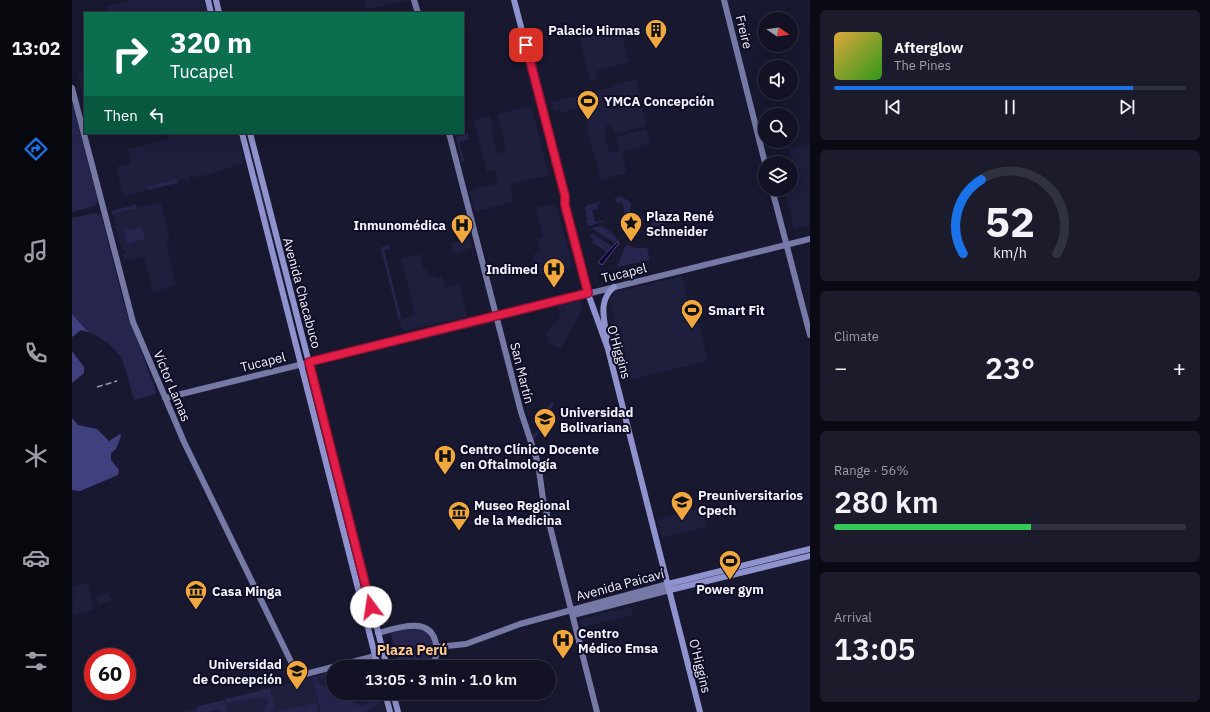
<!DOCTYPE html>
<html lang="en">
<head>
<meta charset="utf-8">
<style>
  :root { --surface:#121224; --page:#1b1b2c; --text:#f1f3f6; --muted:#9c9ea6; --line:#313241; --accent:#1a73e8 }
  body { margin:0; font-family:"IBM Plex Sans",sans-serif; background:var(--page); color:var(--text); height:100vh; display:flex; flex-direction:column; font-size:15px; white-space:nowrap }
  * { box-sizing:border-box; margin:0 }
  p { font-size:13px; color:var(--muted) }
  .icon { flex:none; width:22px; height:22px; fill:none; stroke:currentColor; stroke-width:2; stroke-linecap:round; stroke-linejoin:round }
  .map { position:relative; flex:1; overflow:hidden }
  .sheet { display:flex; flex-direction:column; gap:10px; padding:10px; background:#0a0a14; width:400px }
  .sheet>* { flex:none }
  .top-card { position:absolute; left:12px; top:12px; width:380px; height:122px; border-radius:0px; box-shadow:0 4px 16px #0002,0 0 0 1px var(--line); background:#0b6e4f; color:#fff; overflow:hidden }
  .needle { width:26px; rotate:103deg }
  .controls { position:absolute; left:686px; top:12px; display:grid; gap:8px }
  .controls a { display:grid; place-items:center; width:40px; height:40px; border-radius:50%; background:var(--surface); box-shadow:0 4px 16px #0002,0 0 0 1px var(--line); font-size:20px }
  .speed { position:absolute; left:12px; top:648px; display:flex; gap:8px; font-size:20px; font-weight:700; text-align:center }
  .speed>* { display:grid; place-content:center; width:52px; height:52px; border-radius:50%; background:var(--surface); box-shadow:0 4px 16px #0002,0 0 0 1px var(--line); line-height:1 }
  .speed .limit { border:6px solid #d22; background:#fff; color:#111 }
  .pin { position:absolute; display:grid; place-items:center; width:34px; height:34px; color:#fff; margin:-17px; border-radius:8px; box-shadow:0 2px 6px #0006 }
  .me { position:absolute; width:44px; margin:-22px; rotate:346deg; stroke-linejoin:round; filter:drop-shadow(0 0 3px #0008) }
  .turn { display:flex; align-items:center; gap:14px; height:84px; padding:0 20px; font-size:18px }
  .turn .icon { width:52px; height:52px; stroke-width:2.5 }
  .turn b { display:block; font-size:28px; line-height:34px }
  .then { display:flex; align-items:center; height:38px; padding:0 20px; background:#0003; gap:8px; font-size:15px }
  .big { font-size:30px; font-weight:600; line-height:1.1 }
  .sheet .widget { flex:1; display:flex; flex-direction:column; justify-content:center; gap:6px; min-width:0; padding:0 14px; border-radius:6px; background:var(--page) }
  .sheet .dial { align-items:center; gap:0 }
  .dial svg { height:104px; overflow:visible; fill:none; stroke:var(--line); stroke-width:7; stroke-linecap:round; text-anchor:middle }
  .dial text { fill:var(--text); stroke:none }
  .song { display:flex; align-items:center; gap:12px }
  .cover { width:48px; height:48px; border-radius:6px; background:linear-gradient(135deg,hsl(40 70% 55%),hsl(110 70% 35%)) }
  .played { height:4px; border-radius:2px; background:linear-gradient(90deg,var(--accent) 85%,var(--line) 85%) }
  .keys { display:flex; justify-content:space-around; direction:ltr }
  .heat { display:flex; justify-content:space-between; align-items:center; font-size:22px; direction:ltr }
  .charge { height:6px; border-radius:3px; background:linear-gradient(90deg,#34c759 56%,var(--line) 0) }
  .trip { position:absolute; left:254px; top:660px; width:230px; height:40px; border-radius:20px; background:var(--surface); box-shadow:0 4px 16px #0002,0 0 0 1px var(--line); font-weight:600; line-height:40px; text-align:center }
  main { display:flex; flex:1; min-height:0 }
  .tab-bar { display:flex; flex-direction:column; width:72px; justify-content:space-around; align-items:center; background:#07070e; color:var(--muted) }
  .tab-bar .icon { width:28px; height:28px }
  .tab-bar .active { color:var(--accent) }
  .tab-bar b { font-size:18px; color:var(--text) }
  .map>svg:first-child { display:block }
</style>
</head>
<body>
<main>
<nav class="tab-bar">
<b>13:02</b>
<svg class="icon active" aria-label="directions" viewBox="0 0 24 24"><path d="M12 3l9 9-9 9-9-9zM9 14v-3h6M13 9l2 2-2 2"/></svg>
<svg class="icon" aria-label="music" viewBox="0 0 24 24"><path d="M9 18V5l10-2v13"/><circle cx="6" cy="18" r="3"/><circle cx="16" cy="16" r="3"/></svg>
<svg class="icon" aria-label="phone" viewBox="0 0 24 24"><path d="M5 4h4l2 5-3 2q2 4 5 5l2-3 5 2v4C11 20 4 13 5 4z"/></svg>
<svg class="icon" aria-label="climate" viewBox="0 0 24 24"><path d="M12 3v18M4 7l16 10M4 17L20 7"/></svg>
<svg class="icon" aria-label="car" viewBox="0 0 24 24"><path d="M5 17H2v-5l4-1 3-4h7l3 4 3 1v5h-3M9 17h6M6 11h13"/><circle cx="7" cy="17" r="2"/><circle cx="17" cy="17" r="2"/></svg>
<svg class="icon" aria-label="filters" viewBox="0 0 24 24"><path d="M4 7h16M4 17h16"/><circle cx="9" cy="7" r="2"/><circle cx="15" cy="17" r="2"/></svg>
</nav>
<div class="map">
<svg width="738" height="712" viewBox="0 0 738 712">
  <rect width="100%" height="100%" fill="#181830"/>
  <path fill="#1e1e3d" d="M58 0H132L135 13H36L34 6Z
    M292 0H336L294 10Z
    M548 27 557 62 524 71 525 79 518 81 507 37Z
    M13 67V101H12L6 73 12 71 11 68Z
    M564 79 574 126 542 135 539 125 533 127 535 132 532 133 538 153 547 151 544 137 572 130 575 131 578 144 550 152 555 173 529 180 516 133 514 130 517 129 510 104 504 106 505 109 488 113 487 110 481 112 480 102 541 87V85Z
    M457 106 458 109 460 108 477 175 438 185 441 202 405 211 402 210 398 191 426 183 423 170 415 172 402 120 418 116 422 129 419 130 425 154 434 151 426 114Z
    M95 133H166L173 163 124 178 123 175 117 176 118 180 112 181 111 179 108 180 106 181V183L51 196 44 167 59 163 56 149 96 139Z
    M738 143V225L722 229 713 190 726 187 717 148Z
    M89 202 98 242 94 243 104 286 81 292 72 256 52 261 51 256 54 253 53 250H50L48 246 40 212 42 210 64 205 65 208Z
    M482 204V207H485L501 267 465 276 460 255 468 253 465 239 471 237 464 208Z
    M398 238 401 248 381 254 379 243Z
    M348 254 351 269 355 268 356 276 360 275 365 278 370 276 373 288 388 284 395 317 333 331 330 330 327 320 343 315 329 258Z
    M610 276 618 310 623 309 636 361 553 381 538 322 543 320 538 300 542 292Z
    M506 301 510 303 511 308 489 349 477 343 474 333 479 326 483 325 488 316 485 306Z
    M630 508 635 527 590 538 585 519Z
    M16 583 21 610 1 615 0 587Z
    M36 593 39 602 26 605 24 596Z
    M559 607 561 615 510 627 508 619Z
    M261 673V693H308L313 712H108L235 678Z"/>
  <path fill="#26254e" d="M0 102 26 202 23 206 0 212Z
    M383 133 385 137 396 134 397 139 387 142 392 161 390 162Z
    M184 177H186L206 260V259Z
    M105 179 106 183 76 190 75 187Z
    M549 196 559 203 558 214 553 215 550 202 545 203 543 199 537 201Z
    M532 201 525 204 526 208 520 210 523 222 534 220V221L516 226 514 221 516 218 513 215 515 212 512 210 515 205Z
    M64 205 65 208 43 213 41 216 48 246 40 212 42 210Z
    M24 213 29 215 53 308 83 388 84 394 62 400C58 387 55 370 49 358 41 345 24 333 9 330L0 337V218Z
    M585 219 594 224 596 236H595L593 229 589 230 588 225 574 228Z
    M529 226 539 232 546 240 534 233 546 240 543 243 519 228Z
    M70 227 73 239 55 244 52 231Z
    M520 234 540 246 538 249 525 241 537 249 535 252 520 242 522 239 518 237Z
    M317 245 318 248 312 250 329 318 327 320 309 250 310 247Z
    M554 245 565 248H575L578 260 545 267Z
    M480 402 482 403 461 442V434L465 431 475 411 474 409Z
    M336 628C343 628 350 628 355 632 366 640 364 660 354 667H327L319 633Z
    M261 672V675L259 674 257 677 252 675 251 678 246 677 245 682 254 688 255 686 259 687 261 683V693H267L289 706 297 704 296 695 308 693 310 702 309 701 293 712H249L241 677Z
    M198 688 202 706 200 712H193L192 708 197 702 192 696 155 703 154 699Z
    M152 700 155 712H150L147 709 136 712H124V709L126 706Z
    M244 703 246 712H206Z"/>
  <path fill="#41407e" d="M0 314 16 332 9 330 0 337Z
    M0 351 12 367V373L0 383Z
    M0 418 6 425 25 429 37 441 48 434 49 436 44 449 39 453V460L47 470 46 475 8 491 0 490Z"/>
  <path fill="#0c0036" stroke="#514971" d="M546 241 547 243 530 265 526 262Z"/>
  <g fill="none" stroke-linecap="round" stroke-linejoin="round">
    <path stroke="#7678a6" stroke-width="6" d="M342 0 346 13
      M652 0 693 163
      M0 88 61 322 112 442 226 676 303 656
      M377 133 449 412 466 463 471 499 525 712
      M700 189 738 335
      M93 398 738 239
      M448 452 456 450 463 454
      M501 615 598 590
      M306 633C325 628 359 615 364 644 366 652 364 661 358 667
      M365 647 394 644 448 624 596 584"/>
    <path stroke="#9092cd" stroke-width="6" d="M136 0 139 13
      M144 0 147 13
      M442 0 493 196V205L514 288 536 349 628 712
      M170 133 306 667
      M178 133 315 667
      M535 339C533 321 525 301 542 287
      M596 584 738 549
      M598 590 738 556
      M313 693 318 712
      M321 693 326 712"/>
    <path stroke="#9899a9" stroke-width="1.5" stroke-dasharray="6 3" stroke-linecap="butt" d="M25 387 45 381"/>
  </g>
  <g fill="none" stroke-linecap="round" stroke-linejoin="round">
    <g stroke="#92132f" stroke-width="10">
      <path id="route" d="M299 607 237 362 516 293 493 205V196L454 45"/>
    </g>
    <use href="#route" stroke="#e11d48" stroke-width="7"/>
  </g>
  <defs>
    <g id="building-pin" transform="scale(1.15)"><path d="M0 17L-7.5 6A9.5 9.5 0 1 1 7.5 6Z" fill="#efa73e" stroke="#0f0e26"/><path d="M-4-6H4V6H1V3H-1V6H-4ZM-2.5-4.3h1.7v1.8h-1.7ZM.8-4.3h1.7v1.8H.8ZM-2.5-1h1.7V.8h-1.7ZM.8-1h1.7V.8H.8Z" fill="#111"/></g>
    <g id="stadium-pin" transform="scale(1.15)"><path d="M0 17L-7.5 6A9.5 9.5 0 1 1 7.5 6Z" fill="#efa73e" stroke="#0f0e26"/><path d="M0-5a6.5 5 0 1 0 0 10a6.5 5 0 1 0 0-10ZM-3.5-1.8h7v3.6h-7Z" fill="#111"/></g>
    <g id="sight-pin" transform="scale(1.15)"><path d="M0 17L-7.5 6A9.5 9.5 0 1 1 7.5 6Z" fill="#efa73e" stroke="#0f0e26"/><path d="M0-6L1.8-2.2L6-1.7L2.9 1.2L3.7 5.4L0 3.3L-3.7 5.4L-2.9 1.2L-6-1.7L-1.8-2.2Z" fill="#111"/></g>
    <g id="hospital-pin" transform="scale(1.15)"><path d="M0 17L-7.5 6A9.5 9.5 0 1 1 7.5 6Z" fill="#efa73e" stroke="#0f0e26"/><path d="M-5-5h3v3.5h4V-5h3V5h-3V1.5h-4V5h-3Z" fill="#111"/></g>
    <g id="university-pin" transform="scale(1.15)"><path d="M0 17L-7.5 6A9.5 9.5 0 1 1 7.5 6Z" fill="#efa73e" stroke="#0f0e26"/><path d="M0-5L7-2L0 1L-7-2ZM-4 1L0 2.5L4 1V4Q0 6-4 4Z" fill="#111"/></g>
    <g id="museum-pin" transform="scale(1.15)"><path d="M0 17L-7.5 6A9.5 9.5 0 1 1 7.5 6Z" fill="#efa73e" stroke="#0f0e26"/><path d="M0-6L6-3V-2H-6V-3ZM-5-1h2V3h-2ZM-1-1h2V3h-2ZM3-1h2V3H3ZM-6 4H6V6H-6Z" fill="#111"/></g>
  </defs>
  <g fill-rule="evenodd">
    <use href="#building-pin" x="584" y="30"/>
    <use href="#stadium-pin" x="516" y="101"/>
    <use href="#sight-pin" x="559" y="223"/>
    <use href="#hospital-pin" x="390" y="225"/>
    <use href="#hospital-pin" x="482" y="269"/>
    <use href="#stadium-pin" x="620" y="310"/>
    <use href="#university-pin" x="473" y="419"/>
    <use href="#hospital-pin" x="373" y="456"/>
    <use href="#university-pin" x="610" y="502"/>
    <use href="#museum-pin" x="387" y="512"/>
    <use href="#stadium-pin" x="658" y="561"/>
    <use href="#museum-pin" x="124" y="591"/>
    <use href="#hospital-pin" x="491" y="640"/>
    <use href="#university-pin" x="225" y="671"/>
  </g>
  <g text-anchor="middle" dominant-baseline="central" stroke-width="4" stroke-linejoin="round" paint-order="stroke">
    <g font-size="13" font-weight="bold" fill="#f1f2fc" stroke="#0f0e26" text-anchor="start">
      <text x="568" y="30" text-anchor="end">Palacio Hirmas</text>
      <text x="532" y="101">YMCA Concepción</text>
      <text x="574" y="216">Plaza René<tspan x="574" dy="15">Schneider</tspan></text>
      <text x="374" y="225" text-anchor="end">Inmunomédica</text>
      <text x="466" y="269" text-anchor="end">Indimed</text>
      <text x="636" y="310">Smart Fit</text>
      <text x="488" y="412">Universidad<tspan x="488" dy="15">Bolivariana</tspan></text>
      <text x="388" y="449">Centro Clínico Docente<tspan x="388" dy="15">en Oftalmología</tspan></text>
      <text x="626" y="495">Preuniversitarios<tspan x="626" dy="15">Cpech</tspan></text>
      <text x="402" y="505">Museo Regional<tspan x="402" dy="15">de la Medicina</tspan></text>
      <text x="658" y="589" text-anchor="middle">Power gym</text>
      <text x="140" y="591">Casa Minga</text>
      <text x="506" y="633">Centro<tspan x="506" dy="15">Médico Emsa</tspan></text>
      <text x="210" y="664" text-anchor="end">Universidad<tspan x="210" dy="15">de Concepción</tspan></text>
    </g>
    <g font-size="13" fill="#f1f2fc" stroke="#0f0e26">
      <text transform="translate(672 32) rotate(76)">Freire</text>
      <text transform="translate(552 273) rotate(-14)">Tucapel</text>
      <text transform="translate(230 293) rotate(75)">Avenida Chacabuco</text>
      <text transform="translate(547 352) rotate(74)">O'Higgins</text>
      <text transform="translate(191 362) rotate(-14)">Tucapel</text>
      <text transform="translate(450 373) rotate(76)">San Martín</text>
      <text transform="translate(100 386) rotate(67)">Víctor Lamas</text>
      <text transform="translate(548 585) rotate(-15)">Avenida Paicaví</text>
      <text transform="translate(628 666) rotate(76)">O'Higgins</text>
    </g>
    <g font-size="14" font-weight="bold" fill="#feca8a" stroke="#0f0e26">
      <text x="340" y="650">Plaza Perú</text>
    </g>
  </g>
</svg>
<div class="controls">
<a><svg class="needle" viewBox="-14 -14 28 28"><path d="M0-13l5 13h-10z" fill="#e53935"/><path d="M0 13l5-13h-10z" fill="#9c9ea6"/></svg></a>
<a><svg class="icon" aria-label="sound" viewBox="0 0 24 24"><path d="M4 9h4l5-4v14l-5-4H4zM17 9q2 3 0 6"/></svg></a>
<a><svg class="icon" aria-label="search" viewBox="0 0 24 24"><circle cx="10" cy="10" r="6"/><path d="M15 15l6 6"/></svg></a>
<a><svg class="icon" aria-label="layers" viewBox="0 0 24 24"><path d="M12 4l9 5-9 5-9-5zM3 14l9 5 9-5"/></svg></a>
</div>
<div class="speed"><div class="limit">60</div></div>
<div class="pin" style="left:454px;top:45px;background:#d93025"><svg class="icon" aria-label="arrive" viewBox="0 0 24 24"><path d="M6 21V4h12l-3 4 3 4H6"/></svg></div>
<svg class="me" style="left:299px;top:607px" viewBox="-20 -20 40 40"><circle r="19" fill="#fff"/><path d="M0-13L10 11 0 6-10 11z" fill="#e11d48"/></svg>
<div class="trip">13:05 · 3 min · 1.0 km</div>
<div class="top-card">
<div class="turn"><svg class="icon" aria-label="right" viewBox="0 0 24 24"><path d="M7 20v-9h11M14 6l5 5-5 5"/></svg><div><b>320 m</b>Tucapel</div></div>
<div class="then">Then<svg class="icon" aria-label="left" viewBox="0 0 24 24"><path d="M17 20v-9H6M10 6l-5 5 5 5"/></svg></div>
</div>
</div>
<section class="sheet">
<div class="widget">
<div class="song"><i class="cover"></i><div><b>Afterglow</b><p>The Pines</p></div></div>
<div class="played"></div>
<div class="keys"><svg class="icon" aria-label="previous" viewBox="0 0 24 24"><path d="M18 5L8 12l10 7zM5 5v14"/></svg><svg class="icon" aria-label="pause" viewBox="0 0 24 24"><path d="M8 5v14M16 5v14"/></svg><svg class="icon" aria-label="next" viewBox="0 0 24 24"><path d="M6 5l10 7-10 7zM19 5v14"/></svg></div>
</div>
<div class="widget dial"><svg viewBox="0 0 100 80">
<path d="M14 69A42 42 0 1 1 86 69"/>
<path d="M14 69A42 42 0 0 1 28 12" stroke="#1a73e8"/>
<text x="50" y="56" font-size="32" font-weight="700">52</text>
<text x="50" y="72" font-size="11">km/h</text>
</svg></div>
<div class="widget"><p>Climate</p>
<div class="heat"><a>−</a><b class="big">23°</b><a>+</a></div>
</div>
<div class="widget"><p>Range · 56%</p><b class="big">280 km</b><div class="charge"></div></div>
<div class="widget"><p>Arrival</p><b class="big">13:05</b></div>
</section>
</main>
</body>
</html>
